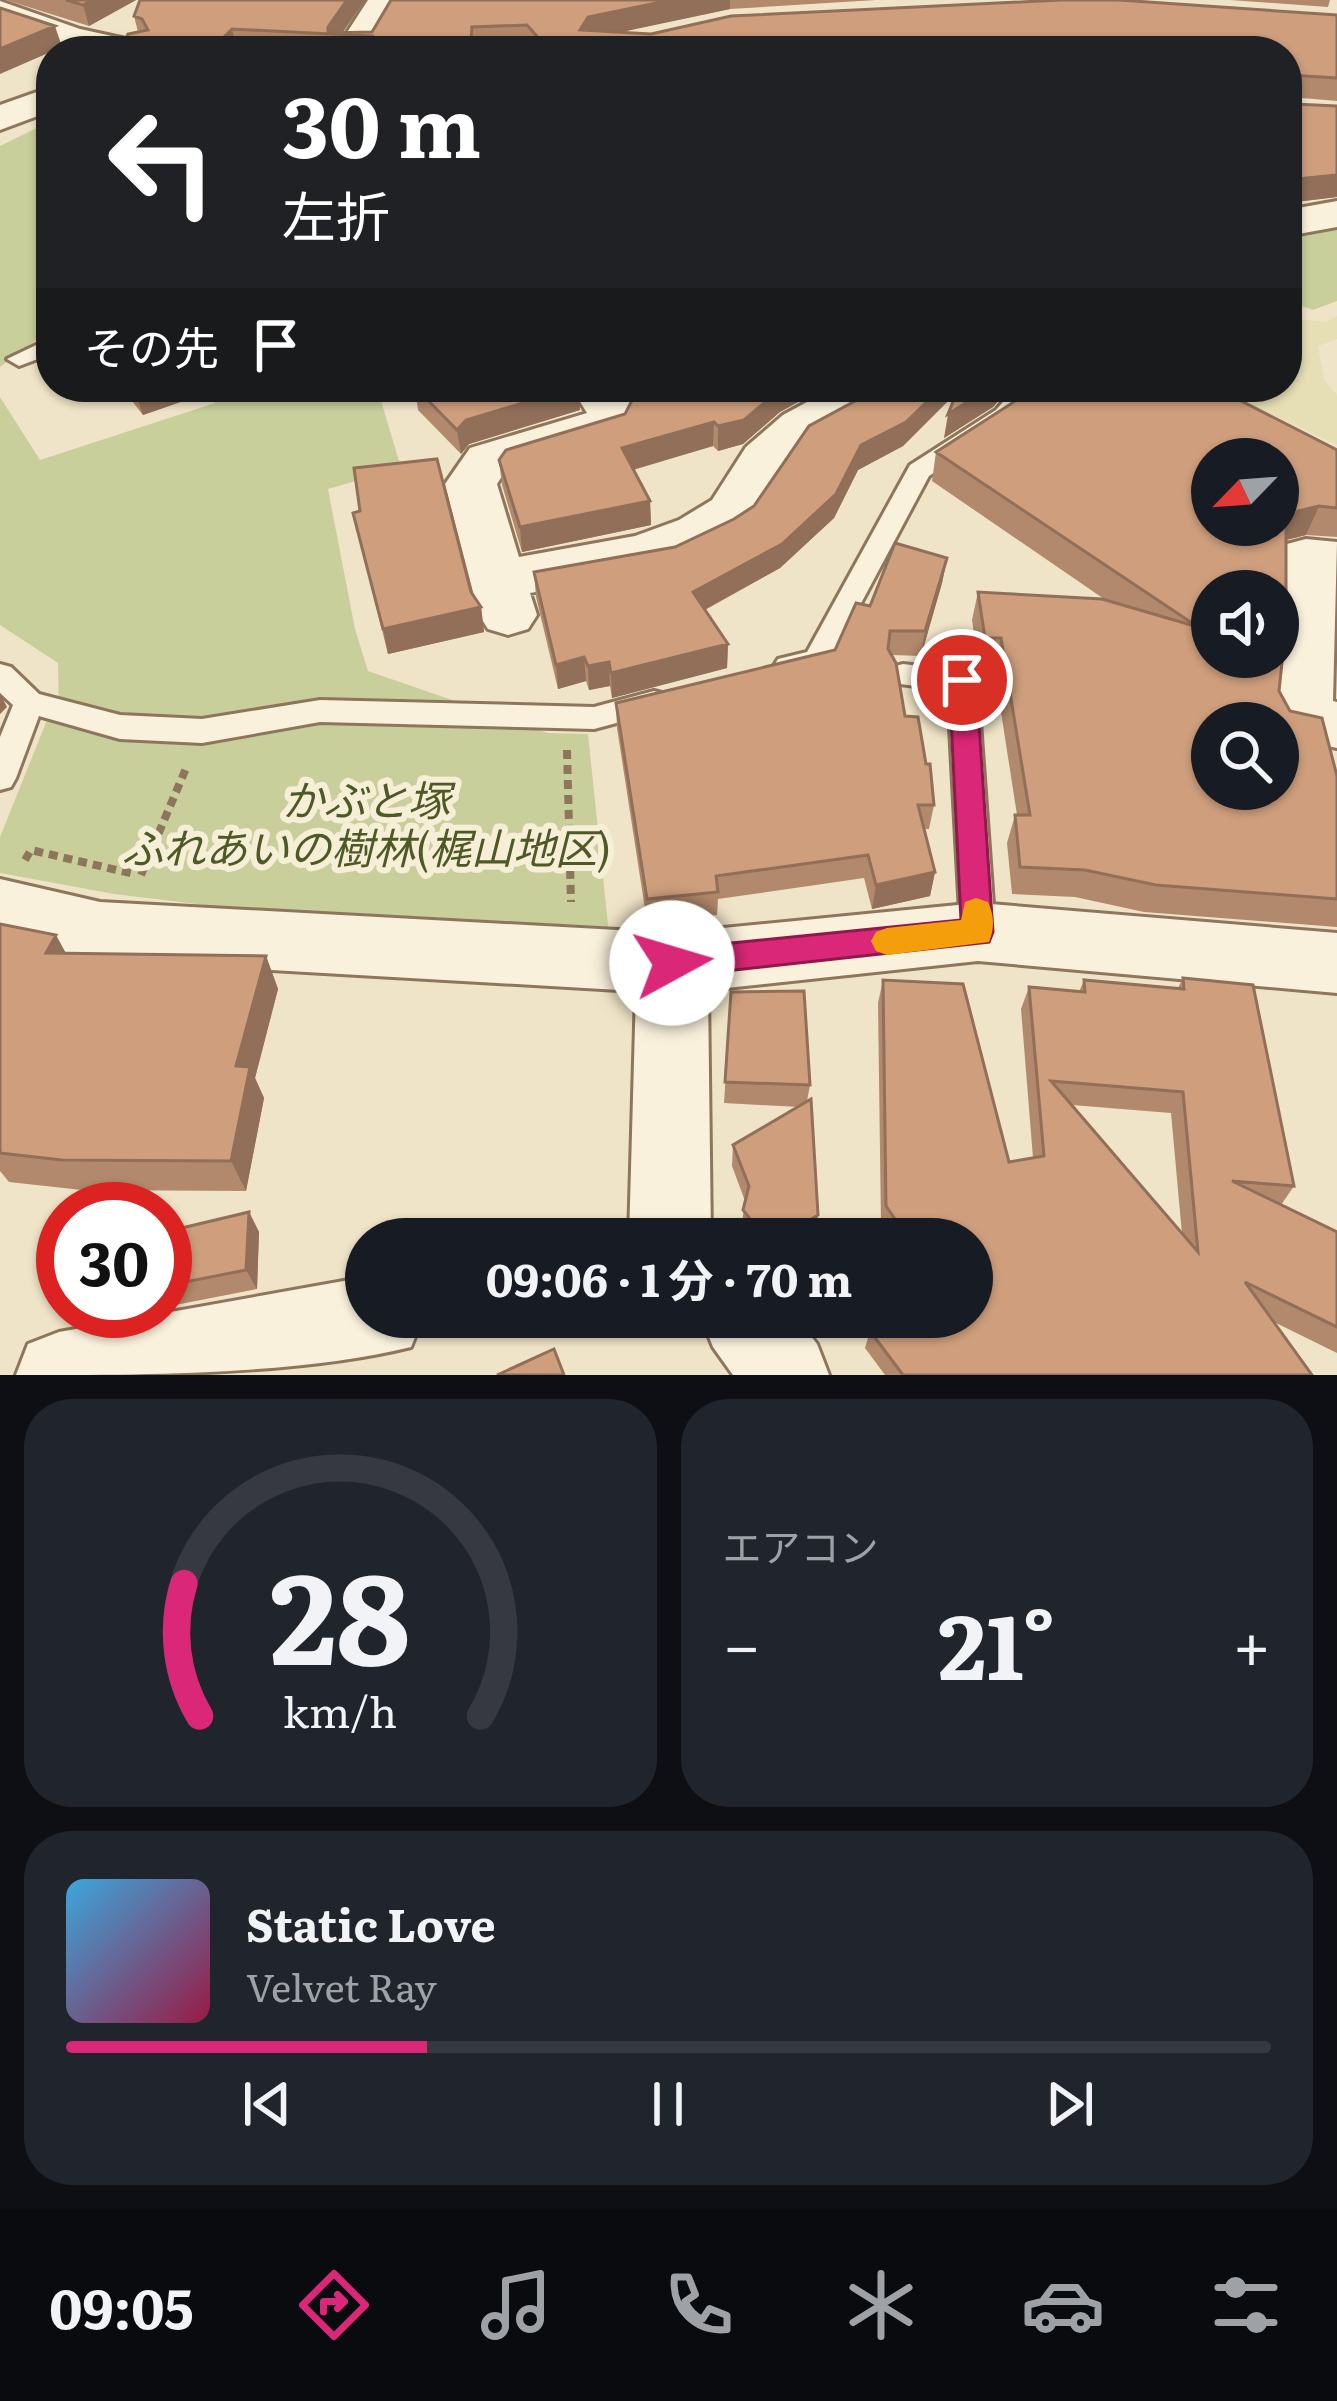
<!DOCTYPE html>
<html lang="ja">
<head>
<meta charset="utf-8">
<style>
  :root { --surface:#171b24; --page:#20242c; --text:#f1f3f6; --muted:#9ea1a6; --line:#363941; --accent:#db2777 }
  body { margin:0; font-family:Literata,"Noto Sans JP",serif; background:var(--page); color:var(--text); height:100vh; display:flex; flex-direction:column; font-size:45px; white-space:nowrap }
  * { box-sizing:border-box; margin:0 }
  p { font-size:39px; color:var(--muted) }
  .icon { flex:none; width:66px; height:66px; fill:none; stroke:currentColor; stroke-width:2; stroke-linecap:round; stroke-linejoin:round }
  .map { position:relative; height:1375px; overflow:hidden }
  .panel { display:flex; flex-direction:column; gap:24px; padding:24px; background:#0d0f14; flex:1 }
  .panel>* { flex:none }
  .banner { position:absolute; left:36px; top:36px; width:1266px; height:366px; border-radius:48px; box-shadow:0 3px 9px #0004; background:#202124; color:#fff; overflow:hidden }
  .needle { width:78px; rotate:245deg }
  .buttons { position:absolute; left:1191px; top:438px; display:grid; gap:24px }
  .buttons a { display:grid; place-items:center; width:108px; height:108px; border-radius:50%; background:var(--surface); box-shadow:0 3px 9px #0004; font-size:60px }
  .speed { position:absolute; left:36px; top:1182px; display:flex; gap:24px; font-size:60px; font-weight:700; text-align:center }
  .speed>* { display:grid; place-content:center; width:156px; height:156px; border-radius:50%; background:var(--surface); box-shadow:0 3px 9px #0004; line-height:1 }
  .speed .limit { border:18px solid #d22; background:#fff; color:#111 }
  .pin { position:absolute; display:grid; place-items:center; width:102px; height:102px; color:#fff; margin:-51px; border:6px solid #fff; border-radius:50%; box-shadow:0 3px 12px #0007 }
  .me { position:absolute; width:132px; margin:-66px; rotate:84deg; stroke-linejoin:round; filter:drop-shadow(0 0 9px #0008) }
  .turn { display:flex; align-items:center; gap:42px; height:252px; padding:0 48px; font-size:54px }
  .turn .icon { width:156px; height:156px; stroke-width:2.5 }
  .turn b { display:block; font-size:84px; line-height:102px }
  .then { display:flex; align-items:center; height:114px; padding:0 48px; background:#0003; gap:24px; font-size:45px }
  .big { font-size:90px; font-weight:700; line-height:1.1 }
  .panel .tile { flex:1; display:flex; flex-direction:column; justify-content:center; gap:18px; min-width:0; padding:0 42px; border-radius:48px; background:var(--page) }
  .panel .dial { align-items:center; gap:0 }
  .dial svg { height:312px; overflow:visible; fill:none; stroke:var(--line); stroke-width:7; stroke-linecap:round; text-anchor:middle }
  .dial text { fill:var(--text); stroke:none }
  .song { display:flex; align-items:center; gap:36px }
  .cover { width:144px; height:144px; border-radius:18px; background:linear-gradient(135deg,hsl(200 70% 55%),hsl(340 70% 35%)) }
  .played { height:12px; border-radius:6px; background:linear-gradient(90deg,var(--accent) 30%,var(--line) 30%) }
  .keys { display:flex; justify-content:space-around; direction:ltr }
  .heat { display:flex; justify-content:space-between; align-items:center; font-size:66px; direction:ltr }
  .panel .tiles { flex:1; display:grid; gap:24px; grid-template-columns:1fr 1fr }
  .tile:last-child { grid-column:span 2 }
  .trip { position:absolute; left:345px; top:1218px; width:648px; height:120px; border-radius:60px; background:var(--surface); box-shadow:0 3px 9px #0004; font-weight:700; line-height:120px; text-align:center }
  .tab-bar { display:flex; height:192px; justify-content:space-around; align-items:center; background:#090b0e; color:var(--muted) }
  .tab-bar .icon { width:84px; height:84px }
  .tab-bar .current { color:var(--accent) }
  .tab-bar b { font-size:54px; color:var(--text) }
  .map>svg:first-child { display:block }
</style>
</head>
<body>
<div class="map">
<svg width="1337" height="1375" viewBox="0 0 1337 1375">
  <rect width="100%" height="100%" fill="#f0e4c8"/>
  <path fill="#e6deb5" d="M1337 316V339L1318 346 1324 379 1337 395V445L1226 393 1222 387H1287V318L1325 322Z"/>
  <path fill="#c9cf9b" d="M51 121V329L0 367V146Z
    M1337 224V301L1313 310 1287 301V238L1302 229Z
    M207 387H377L401 468 328 489 355 629 368 671 548 733 588 734 609 934 345 922 114 894 0 873V837L47 720 59 721 58 663 0 625V397L40 460 215 403Z"/>
  <g fill="none" stroke-linecap="round" stroke-linejoin="round">
    <g stroke="#8d765c" stroke-width="6">
      <path id="lane" d="M51 338V354L19 366 7 359Z
        M1016 387H1041L1014 420 929 476 827 667 788 678 778 675 773 667 778 659 807 652 910 465 996 410Z
        M0 664 11 667 39 694 120 715 202 719 320 700 594 707 654 691 665 694 669 702 665 710 594 729 320 722 202 743 120 739 39 716 16 778 11 787 0 790V737L13 705 0 693Z
        M903 664 973 672 977 680 995 932 990 942 978 947 966 942 961 932 948 690 892 683 888 675 892 667Z"/>
    </g>
    <g stroke="#8d765c" stroke-width="6">
      <path id="street" d="M368 0H402L371 51H335Z
        M0 1 80 29 144 43 149 51C86 51 59 45 0 23Z
        M51 87V111L0 130V105Z
        M1337 201V227L1287 236V210Z
        M571 387H621L639 409 624 434 506 470 497 484 519 557 635 536 679 520 712 500 746 447 783 415 835 387H897C878 415 831 425 804 447 778 468 773 500 751 523 704 570 593 582 530 593L537 615 528 629 508 635 488 629 479 615 445 484 470 448 587 413Z
        M1306 539 1337 542 1333 701 1337 702V748L1280 736 1278 723 1271 720 1274 657H1278L1279 557 1287 544Z
        M0 879 100 902 672 933 978 903 1337 933V993L978 961 708 990 711 1239H629L636 991 100 960 0 937Z
        M366 1277V1317H423L411 1347C299 1375 137 1375 16 1375L28 1344 59 1332Z
        M701 1317H796L817 1344 829 1375H733L713 1347Z"/>
    </g>
    <path stroke="#8d765c" stroke-width="8" stroke-dasharray="9 6" stroke-linecap="butt" d="M567 750 571 902
      M25 860 31 850 134 874
      M141 875 187 766"/>
    <use href="#lane" fill="#faf1dc" fill-rule="evenodd"/>
    <use href="#street" fill="#faf1dc" fill-rule="evenodd"/>
  </g>
  <path fill="#b2896c" fill-rule="evenodd" d="M6 0H136L89 26Z
    M391 0H876L730 9 619 32 651 34 1337 15V101L1290 97V100L1294 104 1337 106V197L1287 203V51H532L528 46 474 49V51H121L138 32 134 16 342 32H372Z
    M1230 0H1330L1328 7Z
    M121 387H186L189 399 143 415Z
    M415 387 580 410 469 444 461 454 418 410Z
    M625 387H817L816 392 780 412 743 444 718 451 713 446 633 469 650 501 651 525 522 552 502 485 499 460 625 414 634 397Z
    M881 387H1010L993 407 944 438 957 392 903 446 858 470 834 518 780 568 705 610 728 644 727 668 612 698 610 686 589 690 586 681 558 689 536 597 534 572 675 547 734 519 754 506Z
    M1023 396 1337 450V537L1306 535 1286 540 1279 691 1290 711 1337 776V927L1144 912 1075 897 1012 894 1007 843 1015 815H1017L994 667H979L972 620 978 592 1107 601 932 481 936 452Z
    M353 513 471 592 481 607 484 632 388 654Z
    M947 558 942 583 921 656 892 655 905 716 926 764 934 805 929 829H924L935 872 930 896 872 909 864 878 718 899 717 915 647 922 617 728 616 703 835 650 870 606Z
    M0 924 66 953 266 956 278 989 255 1078 264 1098 246 1191 82 1190 9 1182 0 1171Z
    M1183 978 1294 1186 1281 1205 1337 1232V1353L1274 1322 1312 1375H885L865 1348 870 1331 972 1317V1239H890L881 1226 878 1003 883 980 1009 1162 1033 1158 1021 1009 1029 987 1079 992 1084 980 1178 988ZM1072 1105 1171 1113 1182 1234Z
    M731 992 810 1085 807 1101 818 1215 814 1235 807 1239H749L741 1230 745 1201 732 1166 733 1145 799 1107 724 1103Z
    M249 1212 259 1232 257 1289 165 1307V1232Z
    M99 1311H145L105 1319Z"/>
  <path fill="#916f58" d="M92 0H136L89 26 83 5Z
    M347 0H365L341 35 329 34 328 27Z
    M671 0H730V9L589 39 580 30 588 17Z
    M55 26 62 47 0 74V49Z
    M232 29 237 51H210Z
    M1337 175V197L1287 203V180Z
    M147 387H186L189 399 143 415 135 391Z
    M579 387 580 410 469 444 461 454 457 430 466 420Z
    M817 387 816 392 780 412 743 444 718 451V426L782 388Z
    M942 387H962L903 446 858 470 834 518 780 568 693 616V592L861 445Z
    M991 387H1010L993 407 944 438 948 414Z
    M714 422 713 446 623 473 622 448Z
    M650 501 651 525 522 552 520 527Z
    M1319 506 1306 535 1286 540V528L1298 511Z
    M947 558 942 583 921 656 925 631Z
    M481 607 484 632 388 654 383 629Z
    M728 644 727 668 612 698 611 673Z
    M584 657 586 681 558 689 556 665Z
    M609 662 610 686 589 690 588 666Z
    M0 693 7 707 0 714Z
    M935 872 930 896 872 909 876 885Z
    M56 935 74 968 46 953Z
    M266 956 278 989 255 1078 264 1098 246 1191 231 1161 236 1066Z
    M249 1212 259 1232 257 1289 246 1270Z
    M818 1215 814 1235 807 1239H783L784 1236Z"/>
  <path fill="#cf9f7d" stroke="#916f58" stroke-width="3" fill-rule="evenodd" d="M66 0H92L83 5Z
    M140 0H347L328 27V33L372 32 391 0H671L588 17 580 30 651 34 731 16 1061 0H1119L1337 15V78L1291 75 1290 100 1294 104 1337 106V175L1287 180V51H550L527 25 472 27 470 51H363L372 36 232 29 210 51H121L128 34 148 30 142 19 134 16Z
    M0 8 55 26 0 49Z
    M415 387H577L466 420 457 430Z
    M639 387H783L744 420 718 426 714 422 622 448 650 501 520 527 499 460 506 450 625 414Z
    M881 387H942L906 422 861 445 836 494 782 544 693 592 728 644 611 673 609 662 588 666 584 657 556 665 534 572 675 547 734 519 754 506 809 426Z
    M959 387H991L948 414Z
    M1029 387H1214L1337 450V508L1319 506 1298 511 1286 528V624L1279 691 1290 711 1322 718 1337 776V899L1156 885 1085 870 1020 867 1015 815H1030L1001 638H985L978 592 1102 599 1198 627 936 452 1023 396ZM1212 459H1278V525H1212ZM1212 591H1278V657H1212ZM1212 723H1278V789H1212Z
    M437 459 471 592 481 607 383 629 353 513 360 511 354 468Z
    M895 543 947 558 925 631H890L888 649 896 663 905 716 918 717 926 764H930L934 805H918L935 872 876 885 868 855 716 876 718 892 647 899 616 703 835 650 856 603 870 606Z
    M0 924 56 935 46 953 266 956 236 1066 250 1067 231 1161 62 1160 0 1153Z
    M1183 978 1253 985 1294 1186 1232 1181 1337 1232V1327L1245 1282 1312 1375H903L870 1331 891 1317H972V1239H909L886 1206 883 980 963 984 1009 1162 1044 1156 1029 987 1085 992 1084 980 1184 989ZM1051 1081 1183 1092 1198 1252Z
    M804 991 810 1085 725 1082 731 992Z
    M811 1099 818 1215 784 1236 758 1229 743 1210 749 1186 733 1145Z
    M249 1212 246 1270 165 1286V1232Z
    M554 1349 564 1375H497Z"/>
  <path fill="#db2777" stroke="#8e194d" stroke-width="3" d="M962 670 976 680 993 932 989 942 672 977 660 972 656 963 660 953 672 949 961 920 949 680Z"/>
  <path fill="#f59e0b" d="M976 898 988 902C994 915 995 928 989 942L887 955 876 951 871 941 876 932 887 928 961 920 965 902Z"/>
  <g text-anchor="middle" dominant-baseline="central" stroke-width="12" stroke-linejoin="round" paint-order="stroke">
    <g font-size="42" font-style="italic" fill="#4d5a26" stroke="#f7eed8">
      <text x="366" y="798">かぶと塚<tspan x="366" dy="48">ふれあいの樹林(梶山地区)</tspan></text>
    </g>
  </g>
</svg>
<div class="buttons">
<a><svg class="needle" viewBox="-14 -14 28 28"><path d="M0-13l5 13h-10z" fill="#e53935"/><path d="M0 13l5-13h-10z" fill="#9ea1a6"/></svg></a>
<a><svg class="icon" aria-label="sound" viewBox="0 0 24 24"><path d="M4 9h4l5-4v14l-5-4H4zM17 9q2 3 0 6"/></svg></a>
<a><svg class="icon" aria-label="search" viewBox="0 0 24 24"><circle cx="10" cy="10" r="6"/><path d="M15 15l6 6"/></svg></a>
</div>
<div class="speed"><div class="limit">30</div></div>
<div class="pin" style="left:962px;top:680px;background:#d93025"><svg class="icon" aria-label="arrive" viewBox="0 0 24 24"><path d="M6 21V4h12l-3 4 3 4H6"/></svg></div>
<svg class="me" style="left:672px;top:963px" viewBox="-20 -20 40 40"><circle r="19" fill="#fff"/><path d="M0-13L10 11 0 6-10 11z" fill="#db2777"/></svg>
<div class="trip">09:06 · 1 分 · 70 m</div>
<div class="banner">
<div class="turn"><svg class="icon" aria-label="left" viewBox="0 0 24 24"><path d="M17 20v-9H6M10 6l-5 5 5 5"/></svg><div><b>30 m</b>左折</div></div>
<div class="then">その先<svg class="icon" aria-label="arrive" viewBox="0 0 24 24"><path d="M6 21V4h12l-3 4 3 4H6"/></svg></div>
</div>
</div>
<section class="panel">
<div class="tiles">
<div class="tile dial"><svg viewBox="0 0 100 80">
<path d="M14 69A42 42 0 1 1 86 69"/>
<path d="M14 69A42 42 0 0 1 10 35" stroke="#db2777"/>
<text x="50" y="56" font-size="32" font-weight="700">28</text>
<text x="50" y="72" font-size="11">km/h</text>
</svg></div>
<div class="tile"><p>エアコン</p>
<div class="heat"><a>−</a><b class="big">21°</b><a>+</a></div>
</div>
<div class="tile">
<div class="song"><i class="cover"></i><div><b>Static Love</b><p>Velvet Ray</p></div></div>
<div class="played"></div>
<div class="keys"><svg class="icon" aria-label="previous" viewBox="0 0 24 24"><path d="M18 5L8 12l10 7zM5 5v14"/></svg><svg class="icon" aria-label="pause" viewBox="0 0 24 24"><path d="M8 5v14M16 5v14"/></svg><svg class="icon" aria-label="next" viewBox="0 0 24 24"><path d="M6 5l10 7-10 7zM19 5v14"/></svg></div>
</div>
</div>
</section>
<nav class="tab-bar">
<b>09:05</b>
<svg class="icon current" aria-label="directions" viewBox="0 0 24 24"><path d="M12 3l9 9-9 9-9-9zM9 14v-3h6M13 9l2 2-2 2"/></svg>
<svg class="icon" aria-label="music" viewBox="0 0 24 24"><path d="M9 18V5l10-2v13"/><circle cx="6" cy="18" r="3"/><circle cx="16" cy="16" r="3"/></svg>
<svg class="icon" aria-label="phone" viewBox="0 0 24 24"><path d="M5 4h4l2 5-3 2q2 4 5 5l2-3 5 2v4C11 20 4 13 5 4z"/></svg>
<svg class="icon" aria-label="climate" viewBox="0 0 24 24"><path d="M12 3v18M4 7l16 10M4 17L20 7"/></svg>
<svg class="icon" aria-label="car" viewBox="0 0 24 24"><path d="M5 17H2v-5l4-1 3-4h7l3 4 3 1v5h-3M9 17h6M6 11h13"/><circle cx="7" cy="17" r="2"/><circle cx="17" cy="17" r="2"/></svg>
<svg class="icon" aria-label="filters" viewBox="0 0 24 24"><path d="M4 7h16M4 17h16"/><circle cx="9" cy="7" r="2"/><circle cx="15" cy="17" r="2"/></svg>
</nav>
</body>
</html>
